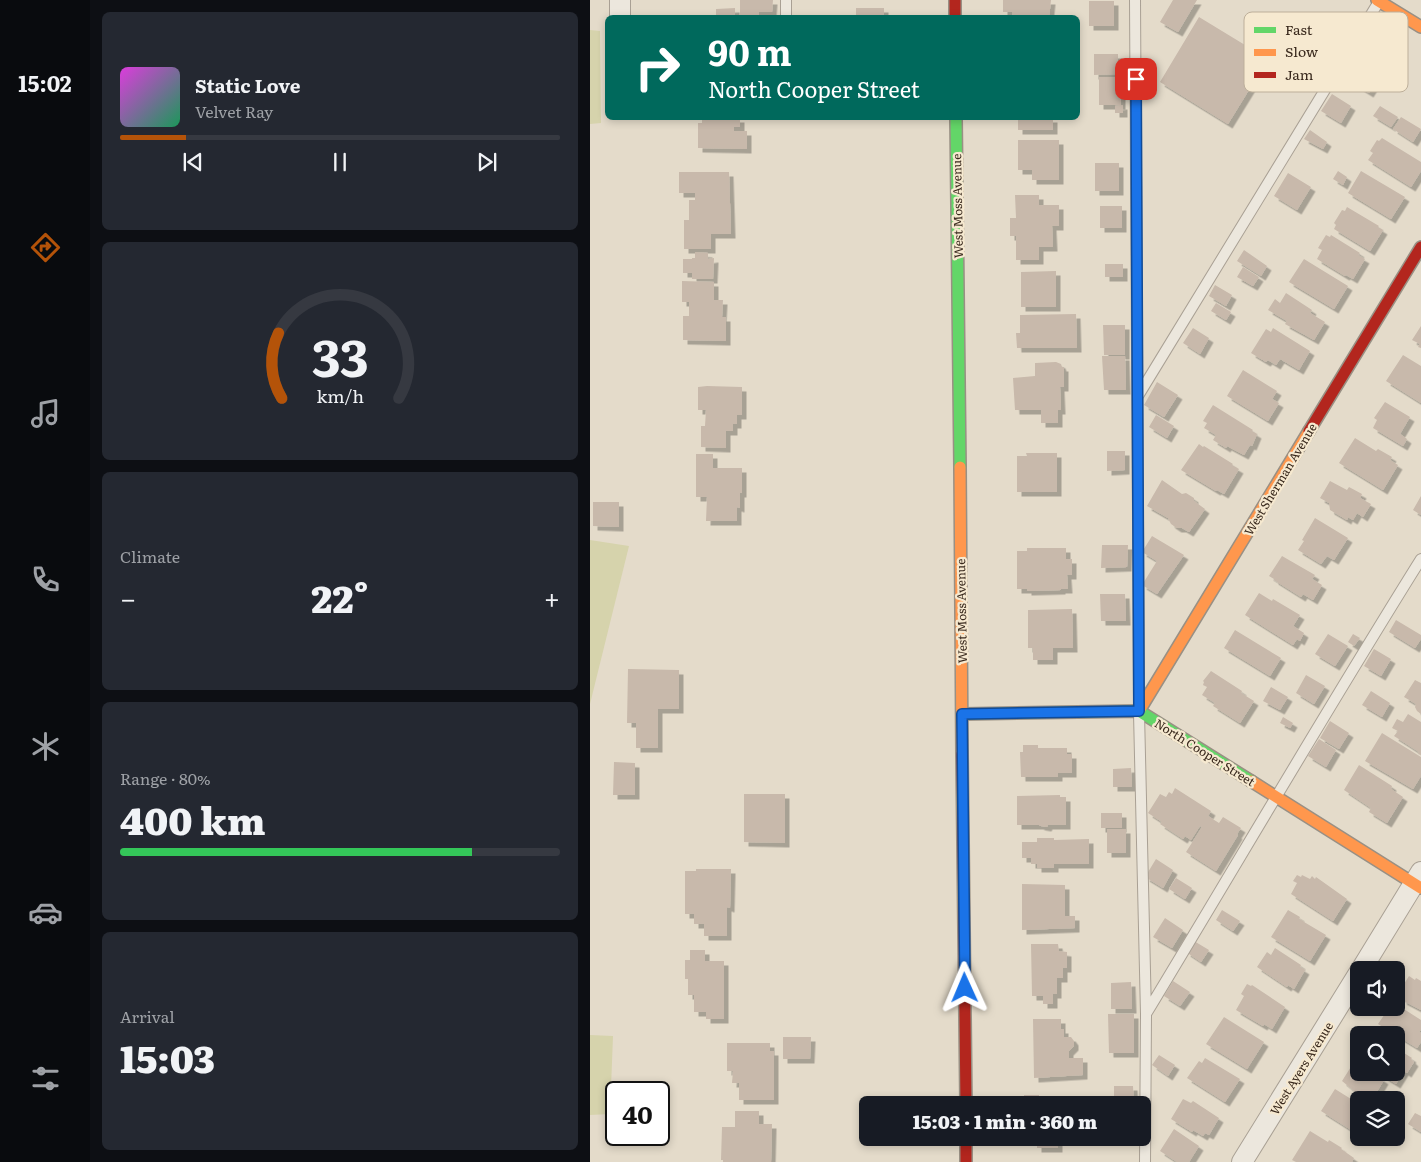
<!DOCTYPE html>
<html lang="en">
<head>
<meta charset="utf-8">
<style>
  :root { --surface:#171b24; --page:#242831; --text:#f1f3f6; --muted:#9ea1a6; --line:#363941; --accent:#b45309 }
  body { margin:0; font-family:Literata,serif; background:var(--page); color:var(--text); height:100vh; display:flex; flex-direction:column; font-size:19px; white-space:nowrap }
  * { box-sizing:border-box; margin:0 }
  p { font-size:16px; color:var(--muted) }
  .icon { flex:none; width:28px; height:28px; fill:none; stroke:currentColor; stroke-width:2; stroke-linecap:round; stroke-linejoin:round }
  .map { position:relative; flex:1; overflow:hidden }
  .panel { display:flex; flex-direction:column; gap:12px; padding:12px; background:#0d0f14; width:500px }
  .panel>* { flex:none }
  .guide { position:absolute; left:15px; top:15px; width:475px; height:105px; border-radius:8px; box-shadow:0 2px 8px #0003; background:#00695c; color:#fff; overflow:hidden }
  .tools { position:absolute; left:760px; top:961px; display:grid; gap:10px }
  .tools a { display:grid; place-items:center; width:55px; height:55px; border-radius:8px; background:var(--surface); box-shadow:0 2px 8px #0003; font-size:25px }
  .speed { position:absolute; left:15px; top:1081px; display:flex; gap:10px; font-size:25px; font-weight:700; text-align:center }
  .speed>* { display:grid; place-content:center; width:65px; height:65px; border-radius:50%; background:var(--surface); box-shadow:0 2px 8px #0003; line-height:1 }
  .speed .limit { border:2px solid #111; border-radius:8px; background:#fff; color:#111 }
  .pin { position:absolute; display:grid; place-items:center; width:42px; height:42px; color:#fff; margin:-21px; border-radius:10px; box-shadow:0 2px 8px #0006 }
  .me { position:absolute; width:55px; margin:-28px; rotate:359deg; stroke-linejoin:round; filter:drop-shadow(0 0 4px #0008) }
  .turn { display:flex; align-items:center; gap:18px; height:105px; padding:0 20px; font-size:22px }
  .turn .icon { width:65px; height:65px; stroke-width:2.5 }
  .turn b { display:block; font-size:35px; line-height:42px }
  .big { font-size:38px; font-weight:800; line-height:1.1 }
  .panel .widget { flex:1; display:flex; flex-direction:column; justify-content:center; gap:8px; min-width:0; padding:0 18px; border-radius:8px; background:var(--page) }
  .panel .dial { align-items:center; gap:0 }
  .dial svg { height:130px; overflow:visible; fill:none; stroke:var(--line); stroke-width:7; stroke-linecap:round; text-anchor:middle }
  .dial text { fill:var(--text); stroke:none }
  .song { display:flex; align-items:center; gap:15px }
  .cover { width:60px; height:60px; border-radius:8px; background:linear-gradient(135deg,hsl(300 70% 55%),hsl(150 70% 35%)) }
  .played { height:5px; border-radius:2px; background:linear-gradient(90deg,var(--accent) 15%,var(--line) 15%) }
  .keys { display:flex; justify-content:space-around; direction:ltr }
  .heat { display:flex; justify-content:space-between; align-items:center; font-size:28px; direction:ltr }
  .charge { height:8px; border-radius:4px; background:linear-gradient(90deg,#34c759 80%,var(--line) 0) }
  .trip { position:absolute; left:269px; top:1096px; width:292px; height:50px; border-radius:8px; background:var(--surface); box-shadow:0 2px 8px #0003; font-weight:800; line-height:50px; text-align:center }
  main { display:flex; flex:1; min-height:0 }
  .tab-bar { display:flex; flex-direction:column; width:90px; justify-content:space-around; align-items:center; background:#090b0e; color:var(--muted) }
  .tab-bar .icon { width:35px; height:35px }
  .tab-bar .on { color:var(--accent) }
  .tab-bar b { font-size:22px; color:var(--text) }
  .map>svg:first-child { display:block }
</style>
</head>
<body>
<main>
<nav class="tab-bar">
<b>15:02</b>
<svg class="icon on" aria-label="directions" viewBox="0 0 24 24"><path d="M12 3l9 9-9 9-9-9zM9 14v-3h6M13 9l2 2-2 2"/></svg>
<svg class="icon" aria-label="music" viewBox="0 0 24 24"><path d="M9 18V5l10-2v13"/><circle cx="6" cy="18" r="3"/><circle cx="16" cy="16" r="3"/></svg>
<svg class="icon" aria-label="phone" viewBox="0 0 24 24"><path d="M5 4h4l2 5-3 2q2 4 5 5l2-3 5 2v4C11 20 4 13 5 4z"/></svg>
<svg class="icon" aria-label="climate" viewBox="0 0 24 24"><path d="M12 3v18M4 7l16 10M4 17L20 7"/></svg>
<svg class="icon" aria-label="car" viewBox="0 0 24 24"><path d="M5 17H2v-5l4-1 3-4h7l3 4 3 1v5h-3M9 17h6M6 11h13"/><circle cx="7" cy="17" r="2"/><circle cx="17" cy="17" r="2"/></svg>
<svg class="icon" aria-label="filters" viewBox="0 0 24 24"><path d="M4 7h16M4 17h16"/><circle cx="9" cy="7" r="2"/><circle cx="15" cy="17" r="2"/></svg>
</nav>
<section class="panel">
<div class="widget">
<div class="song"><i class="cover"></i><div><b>Static Love</b><p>Velvet Ray</p></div></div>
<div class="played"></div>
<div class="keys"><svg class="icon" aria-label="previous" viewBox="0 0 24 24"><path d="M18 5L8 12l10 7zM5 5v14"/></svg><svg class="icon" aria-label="pause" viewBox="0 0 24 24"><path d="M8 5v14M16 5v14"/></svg><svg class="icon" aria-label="next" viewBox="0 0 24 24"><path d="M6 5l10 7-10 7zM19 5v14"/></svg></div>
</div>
<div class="widget dial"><svg viewBox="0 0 100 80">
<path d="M14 69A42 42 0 1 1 86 69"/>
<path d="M14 69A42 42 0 0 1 12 29" stroke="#b45309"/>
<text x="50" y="56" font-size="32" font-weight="700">33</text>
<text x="50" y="72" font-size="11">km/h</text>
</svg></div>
<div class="widget"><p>Climate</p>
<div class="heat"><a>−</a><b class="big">22°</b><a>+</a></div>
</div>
<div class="widget"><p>Range · 80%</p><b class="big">400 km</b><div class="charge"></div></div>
<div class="widget"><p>Arrival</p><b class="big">15:03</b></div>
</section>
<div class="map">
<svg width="831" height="1162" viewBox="0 0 831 1162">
  <defs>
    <filter id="shadow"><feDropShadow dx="4.5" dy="4.5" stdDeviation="0" flood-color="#0004"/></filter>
  </defs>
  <rect width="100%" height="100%" fill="#e4dbca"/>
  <path fill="#d6d3ac" d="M0 30 10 31 11 123 0 124Z
    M0 540 39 546 0 704Z
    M0 1035 23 1036 20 1114 0 1115Z"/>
  <path fill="#c8b9ab" filter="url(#shadow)" d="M150 0H183L182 12H169V18H150Z
    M413 0H461L459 18H423L422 12H413Z
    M583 0H607L588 32 570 22Z
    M499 1H524V26H499Z
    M145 8V18H126V9Z
    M266 8H294V18H266Z
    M609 17 678 59 638 124 570 82Z
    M780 46 803 59 794 73 792 72 779 93 753 77 768 54 773 57Z
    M504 54H528V74L504 75Z
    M509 77H531V105H509Z
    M742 94 761 106 751 123 731 111Z
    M533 105V113H525V106Z
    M790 106 808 117 801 127 783 116Z
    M811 117 831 129 823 142 803 129Z
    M112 118H150V127H144V131H157V149L108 148V123H112Z
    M428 118H463V130H428Z
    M720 130 737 142 733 149 714 139Z
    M792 138 831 162V171L821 187 778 160 783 153 780 151 787 140 789 141Z
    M428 140H469V180H442V170H428Z
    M505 163H529V191H505Z
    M748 171 757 177 753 185 743 179Z
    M771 171 815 197 801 219 758 193Z
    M89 172H139L141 234H121V249H94V220H99V200H105V193H89Z
    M698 173 721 187 707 210 684 196Z
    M425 195H449V205H469V226H462L463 247H449V260H426V236H420V218H426Z
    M510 206H532V228H510Z
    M757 207 789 226 788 227 793 230 780 251 744 229 746 225 744 223 752 210 755 211Z
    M736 235 740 237 741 235 770 253 768 255 775 259 763 279 756 275 755 276 727 259 732 250 728 248Z
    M654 250 677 266 671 276 647 261Z
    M105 252 118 253V259L124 258 123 279H102V273H93V259H102V258H105Z
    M714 259 758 286 744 309 699 282Z
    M515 264H533V277H515Z
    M653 267 669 277 663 286 647 277Z
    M466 271V307H431V272Z
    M92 281 124 282V300H133L132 317H136V341L93 340V316H99V302H92Z
    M625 285 642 295 636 306 619 296Z
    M696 293 722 310 720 313 735 322 724 340 695 324 697 321 678 310 685 299 690 303Z
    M626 303 641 312 636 320 621 311Z
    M486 314 487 348H427L426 333H430V315Z
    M513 325H535V355H514Z
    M831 326V348L828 347 830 344 822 340Z
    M603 328 619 338 610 354 593 343Z
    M683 328 720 351 709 370 690 359 686 365 678 360 676 362 661 353 676 329 681 332Z
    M813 355 831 366V403L796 381Z
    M512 356H535L536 390H514Z
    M466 362 471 364 472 367H474V387H470L471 410H468V423H451V410H425L423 378 445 376V363Z
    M653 370 687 391 682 399 689 403 678 421 637 396Z
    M567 382 588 395 574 417 554 405Z
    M117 386 152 387V415H147V424H143V431H136V448L111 447V426H115L116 410H108V387Z
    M795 402 820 417 810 434 817 439 813 446 783 428 787 420 784 418Z
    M623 405 663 430 662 431 667 434 662 446 660 445 654 455 637 446 636 448 623 440 626 435 614 428 617 423 613 421Z
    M566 415 584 426 577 438 559 427Z
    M765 438 786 451 788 449 802 457 800 460 808 465 793 490 749 463Z
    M609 444 613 447 614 446 643 464 642 465 649 469 634 494 627 490 626 491 591 470Z
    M517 451H535V470L517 471Z
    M436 453H467V492H427V456H437Z
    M106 454H123V468H152V493H150V508L147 507V521H116L117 497H106Z
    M572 480 592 494 596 493 604 498V501L615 509 599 532 592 528H587L581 524 578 518 557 506Z
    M740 481 757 490 759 487 772 494 770 498 781 504 773 517 767 513 763 520 758 517 757 520 740 510 739 503 730 498Z
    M831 496V515L823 510Z
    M3 502H29V527L3 526Z
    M725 518 758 538 744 560 737 556 731 564 708 550 714 541 712 540Z
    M562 536 594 555 567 594 552 585 567 561 552 552Z
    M512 545H538L537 567 511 568Z
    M437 548H476V559H482V575H477L478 589H471V590L437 591V589H427V551H437Z
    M692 556 725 575 722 579 732 585 723 600 713 594 711 597 684 580V579L679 576Z
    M669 593 682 601 683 599 710 615 703 626 714 633 710 641 707 639 703 645 655 615Z
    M510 594H535L536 621H511Z
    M482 609 483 648H463V660H443V648H438V610Z
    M806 620 831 635V639L825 648 799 632Z
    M645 630 691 658 680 676 634 648Z
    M738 634 758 646 745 666 725 654Z
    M763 634 770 638 764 646 758 642Z
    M784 649 801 659 791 676 774 666Z
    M38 669 89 670V709H68V748H46V723H37Z
    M621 671 652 691 651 693 664 701 650 723 623 706 625 703 612 695 617 687 613 685 614 682 613 681Z
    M716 675 735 686 724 704 706 693Z
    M825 680 831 683V714L827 711 825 707 826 704 814 697Z
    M681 687 698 697 690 710 673 701Z
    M781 691 800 703 792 717 772 705Z
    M818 714 831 722V755L828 754 829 752 804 736 808 731 802 728 807 719 813 722Z
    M693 717 703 723 700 728 690 723Z
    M740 721 759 733 749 749 730 738Z
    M792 733 831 757V776L823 789 775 761Z
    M729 739 746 750 736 767 718 756Z
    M433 745H448V748H477V754H482V773H468V777H431L430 752H433Z
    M24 762 45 763V795H23Z
    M769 765 802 786 801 789 813 797 797 823 779 812 781 808 754 790Z
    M541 768 542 787H523V769Z
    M585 788 621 811 618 816 629 823 633 817 651 828 647 834 648 835 626 871 596 852 612 827 610 826 601 840 595 836 593 839 570 824 572 822 558 813 570 794 576 797 579 792 582 794Z
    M154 794H195V843L154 842Z
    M470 795V797H476V825H458L457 827 451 826 449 825H427V796Z
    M511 813H532V828H511Z
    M517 829H536V853H517Z
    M447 838H464V840L499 839V864H464V868H447V864H441V858H432V842H447Z
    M566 859 583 870 573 888 555 877Z
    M106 869H141L140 908 137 907V936H114V924H104V914H95V871H106Z
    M707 875 711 877 712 875 720 879 722 876 725 879 726 877 757 899 743 921 701 894 707 883 703 881Z
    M586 878 602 888 595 899 579 889Z
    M432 884 475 885V916H485V928L432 930Z
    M632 910 650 921 643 931 626 920Z
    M698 910 710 917 709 919 736 935 720 961 681 937Z
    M575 918 593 930 582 948 563 937Z
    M604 941 619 950 611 962 596 952Z
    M441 944H468L469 951 477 952V968H473V978H467V994H463V1004H453V996H442Z
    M685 948 711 965 710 967 715 970 704 989 698 985 697 987 667 967 677 952 681 955Z
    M100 950H115V961H134V1019H116V1012H104V995H98V979H95V960H100Z
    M819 976 825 980 826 978 831 981V1010L812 1000 813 999 807 995Z
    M583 981 600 992 590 1006 574 996Z
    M541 982 542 1009H521V983Z
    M657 984 661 986 662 985 695 1007 682 1029 674 1024 673 1026 646 1010 654 996 651 994Z
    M806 1004 831 1020V1030L829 1032 831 1033V1042L827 1048 788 1024 799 1008H806Z
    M518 1014H544V1053H519Z
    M634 1017 674 1042 657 1069 616 1044Z
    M443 1019H471V1029H474V1037H481L484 1041V1046L479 1051V1058H493V1075L444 1078Z
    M193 1037H221L220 1059H193Z
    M137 1043H180V1051H184V1100H149V1083H142L143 1071H137Z
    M806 1048 822 1058 821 1059 824 1062 817 1073 814 1071 806 1084 787 1072H806Z
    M569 1055 585 1065 578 1076 562 1065Z
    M615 1058 650 1079 635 1102 597 1078 609 1061 612 1063Z
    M764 1062 769 1065V1072H782L794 1080 782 1100 780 1098 779 1100 763 1090 752 1081Z
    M524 1086H543L544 1105H524Z
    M745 1089 769 1104V1135L731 1111Z
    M434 1095H449V1100H472V1105H434Z
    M593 1099 601 1103 603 1101 629 1118 619 1135 615 1133 613 1136 603 1130 602 1132 581 1119Z
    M145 1111H169V1124H182L181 1162H133V1160H131L132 1127H145Z
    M825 1113 831 1116V1132L818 1124Z
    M584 1129 609 1146 599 1162H587L570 1151Z
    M720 1131 738 1142 739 1140 752 1148 751 1149 764 1158 762 1162H706L702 1160Z
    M447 1138H482V1140H468V1148H447Z"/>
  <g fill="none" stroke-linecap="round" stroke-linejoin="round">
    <g stroke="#a9a094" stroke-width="12">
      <path id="lane" d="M545 0 549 696
        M196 18V0
        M548 396 788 3
        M549 713 556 1014 555 1162
        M556 1014C648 862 737 709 831 559"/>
    </g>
    <g stroke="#a9a094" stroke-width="22">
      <path id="street" d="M30 18V0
        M771 970 831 872
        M652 1162 769 973"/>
    </g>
    <g stroke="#999084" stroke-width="14">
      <path id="fast" d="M366 118 370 467
        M372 714 549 711 661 781"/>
    </g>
    <g stroke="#999084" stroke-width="14">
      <path id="slow" d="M787 0 831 27
        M370 467 372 754
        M549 711 719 431
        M661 781 831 888"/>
    </g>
    <g stroke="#999084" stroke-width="14">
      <path id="jam" d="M365 0V18
        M719 431 831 247
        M372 754 376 1105
        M376 1138V1162"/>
    </g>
    <use href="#lane" stroke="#ece7dd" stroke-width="10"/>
    <use href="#street" stroke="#ece7dd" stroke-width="20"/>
    <use href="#fast" stroke="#63d668" stroke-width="11"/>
    <use href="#slow" stroke="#ff974d" stroke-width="11"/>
    <use href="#jam" stroke="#b3261e" stroke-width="11"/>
  </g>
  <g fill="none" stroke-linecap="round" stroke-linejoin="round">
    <g stroke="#114b97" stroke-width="12">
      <path id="route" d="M375 988 372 714 549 711 546 79"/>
    </g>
    <use href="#route" stroke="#1a73e8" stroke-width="9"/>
  </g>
  <g text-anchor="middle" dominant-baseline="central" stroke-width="4.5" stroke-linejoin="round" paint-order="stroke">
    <g font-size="12" fill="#38281c" stroke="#f6e9d0">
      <text transform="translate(367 206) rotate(-91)">West Moss Avenue</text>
      <text transform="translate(690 479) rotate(-59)">West Sherman Avenue</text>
      <text transform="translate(371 611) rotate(-91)">West Moss Avenue</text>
      <text transform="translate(615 752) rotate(32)">North Cooper Street</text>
      <text transform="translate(711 1068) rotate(-58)">West Ayers Avenue</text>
    </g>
  </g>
  <rect x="654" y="12" width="164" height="80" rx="8" fill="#f6e9d0" stroke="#bdaf9a" stroke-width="1"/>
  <rect x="664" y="27" width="22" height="6" fill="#63d668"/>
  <rect x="664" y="49" width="22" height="7" fill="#ff974d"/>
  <rect x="664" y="72" width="22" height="6" fill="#b3261e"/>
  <g font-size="14" fill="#38281c">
    <text x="695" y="35">Fast</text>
    <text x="695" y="57">Slow</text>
    <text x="695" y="80">Jam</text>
  </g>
</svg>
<div class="tools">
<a><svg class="icon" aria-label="sound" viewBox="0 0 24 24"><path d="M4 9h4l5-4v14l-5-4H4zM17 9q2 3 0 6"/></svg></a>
<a><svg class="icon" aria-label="search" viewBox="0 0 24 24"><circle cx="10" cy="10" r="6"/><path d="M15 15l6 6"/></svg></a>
<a><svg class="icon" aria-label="layers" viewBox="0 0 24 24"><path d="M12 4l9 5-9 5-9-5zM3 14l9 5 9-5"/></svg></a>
</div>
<div class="speed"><div class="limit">40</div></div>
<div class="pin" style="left:546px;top:79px;background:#d93025"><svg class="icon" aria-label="arrive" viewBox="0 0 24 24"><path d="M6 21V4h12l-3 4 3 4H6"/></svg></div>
<svg class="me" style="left:375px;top:988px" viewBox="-20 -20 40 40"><path d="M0-17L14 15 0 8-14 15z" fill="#1a73e8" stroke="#fff" stroke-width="4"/></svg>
<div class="trip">15:03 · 1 min · 360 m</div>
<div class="guide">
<div class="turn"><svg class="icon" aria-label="right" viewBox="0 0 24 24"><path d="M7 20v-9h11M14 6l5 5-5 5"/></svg><div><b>90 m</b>North Cooper Street</div></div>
</div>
</div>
</main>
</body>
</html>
